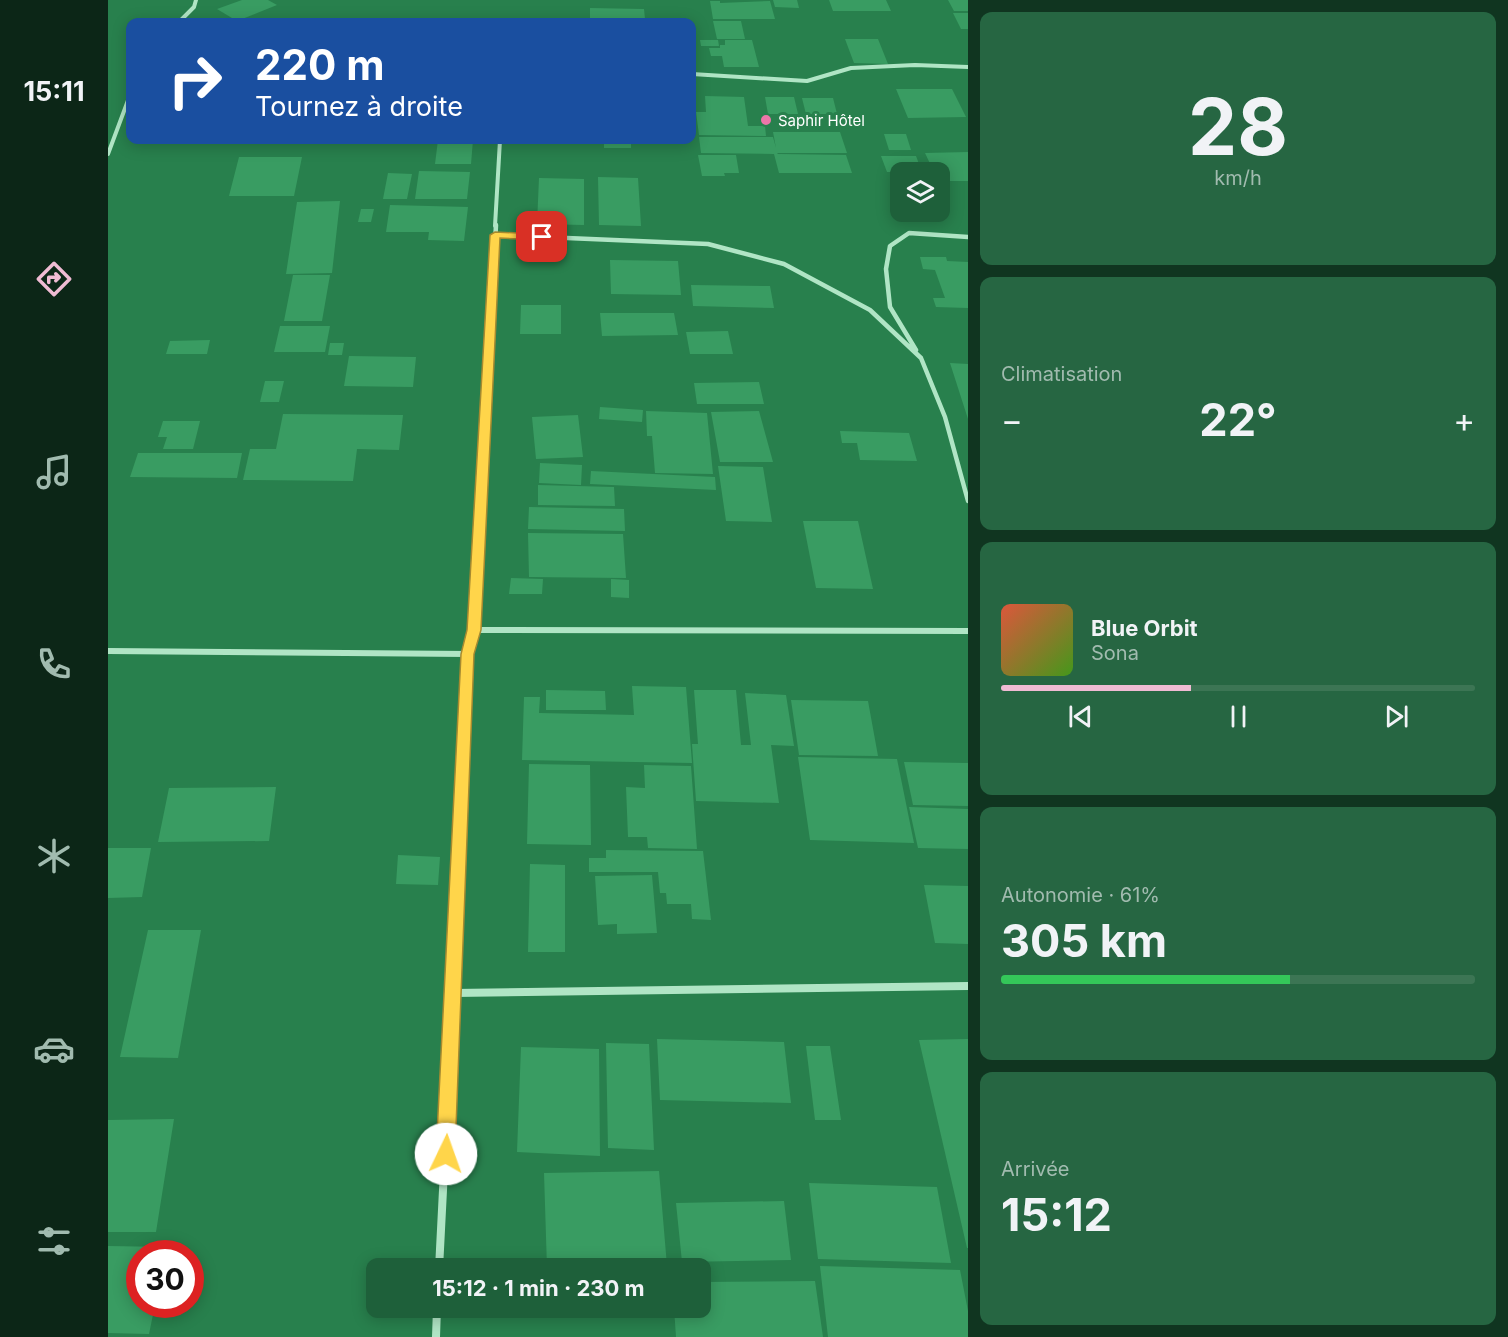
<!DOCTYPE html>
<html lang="fr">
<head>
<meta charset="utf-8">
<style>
  :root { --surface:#1e603a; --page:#266642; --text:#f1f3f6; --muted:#a1bbaf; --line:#3c7554; --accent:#efbbd3 }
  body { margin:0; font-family:Inter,sans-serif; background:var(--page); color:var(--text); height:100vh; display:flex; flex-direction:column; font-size:22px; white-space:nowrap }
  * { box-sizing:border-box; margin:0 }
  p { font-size:20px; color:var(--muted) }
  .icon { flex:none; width:33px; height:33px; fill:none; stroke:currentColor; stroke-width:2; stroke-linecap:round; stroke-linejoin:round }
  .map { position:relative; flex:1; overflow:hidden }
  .drawer { display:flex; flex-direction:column; gap:12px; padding:12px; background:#103520; width:540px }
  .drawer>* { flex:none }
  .banner { position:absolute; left:18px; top:18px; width:570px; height:126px; border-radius:12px; box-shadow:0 3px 15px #0003; background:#1a4fa0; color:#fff; overflow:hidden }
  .buttons { position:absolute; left:782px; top:162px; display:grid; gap:12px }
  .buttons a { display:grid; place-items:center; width:60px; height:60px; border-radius:12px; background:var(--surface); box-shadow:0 3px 15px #0003; font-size:30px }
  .speed { position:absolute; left:18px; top:1240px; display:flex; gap:12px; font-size:30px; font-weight:700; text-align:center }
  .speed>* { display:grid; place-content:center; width:78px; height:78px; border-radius:50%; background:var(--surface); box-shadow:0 3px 15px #0003; line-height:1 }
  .speed .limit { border:9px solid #d22; background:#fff; color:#111 }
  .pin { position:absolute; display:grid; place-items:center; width:51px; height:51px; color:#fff; margin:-26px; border-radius:12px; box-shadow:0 3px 9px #0006 }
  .me { position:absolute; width:66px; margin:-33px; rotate:3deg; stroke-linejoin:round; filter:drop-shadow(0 0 4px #0008) }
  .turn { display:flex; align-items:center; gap:21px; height:126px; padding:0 30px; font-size:27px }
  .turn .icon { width:78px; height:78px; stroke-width:2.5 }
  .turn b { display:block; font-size:42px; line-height:51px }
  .big { font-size:45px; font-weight:700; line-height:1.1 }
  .drawer .card { flex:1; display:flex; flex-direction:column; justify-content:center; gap:9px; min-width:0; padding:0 21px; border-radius:12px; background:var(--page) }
  .drawer .dial { align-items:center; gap:0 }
  .dial b { font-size:78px; line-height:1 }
  .song { display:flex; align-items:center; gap:18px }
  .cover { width:72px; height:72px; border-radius:9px; background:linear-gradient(135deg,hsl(10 70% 55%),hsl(100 70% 35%)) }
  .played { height:6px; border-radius:3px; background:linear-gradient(90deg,var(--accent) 40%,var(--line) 40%) }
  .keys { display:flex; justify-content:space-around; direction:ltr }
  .heat { display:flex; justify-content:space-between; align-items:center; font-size:33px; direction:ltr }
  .charge { height:9px; border-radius:4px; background:linear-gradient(90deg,#34c759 61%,var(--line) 0) }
  .trip { position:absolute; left:258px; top:1258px; width:345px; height:60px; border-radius:12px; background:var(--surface); box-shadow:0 3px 15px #0003; font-weight:700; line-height:60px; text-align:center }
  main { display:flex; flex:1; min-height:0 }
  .tab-bar { display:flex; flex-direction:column; width:108px; justify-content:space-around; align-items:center; background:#0c2617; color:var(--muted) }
  .tab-bar .icon { width:42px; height:42px }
  .tab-bar .active { color:var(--accent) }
  .tab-bar b { font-size:27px; color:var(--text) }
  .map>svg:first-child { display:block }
</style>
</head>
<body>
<main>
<nav class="tab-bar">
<b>15:11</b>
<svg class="icon active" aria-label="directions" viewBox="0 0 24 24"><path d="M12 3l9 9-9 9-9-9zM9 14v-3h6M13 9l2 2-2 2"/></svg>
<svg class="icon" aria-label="music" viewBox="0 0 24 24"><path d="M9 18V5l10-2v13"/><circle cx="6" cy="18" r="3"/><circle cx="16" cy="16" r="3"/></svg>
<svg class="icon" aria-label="phone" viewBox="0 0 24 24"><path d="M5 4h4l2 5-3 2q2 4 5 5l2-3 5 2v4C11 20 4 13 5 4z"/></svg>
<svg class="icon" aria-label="climate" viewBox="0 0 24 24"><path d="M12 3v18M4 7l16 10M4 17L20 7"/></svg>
<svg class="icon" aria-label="car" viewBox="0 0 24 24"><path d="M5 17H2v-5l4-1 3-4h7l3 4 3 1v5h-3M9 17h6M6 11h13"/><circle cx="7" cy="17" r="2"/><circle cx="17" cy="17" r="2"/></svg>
<svg class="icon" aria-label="filters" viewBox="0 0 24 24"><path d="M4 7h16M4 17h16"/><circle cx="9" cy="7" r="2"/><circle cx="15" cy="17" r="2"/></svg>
</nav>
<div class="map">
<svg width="860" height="1337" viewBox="0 0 860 1337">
  <rect width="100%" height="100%" fill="#28804d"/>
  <path fill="#399c62" d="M134 0H160L169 5 129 21 109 9Z
    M665 0H689L691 8 667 7Z
    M721 0H778L783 11H725Z
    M840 0H860V11H846Z
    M602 1H612V3L662 1 667 19H605Z
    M482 8 536 9 537 19 482 18Z
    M845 13H860V29H853Z
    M605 21H633L637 39H609Z
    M737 39H770L780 64 746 63Z
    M592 40H610L611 46H593Z
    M617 40H644L651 67H616L614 56H603L601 48H612V45H617Z
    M788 89H844L858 117 800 118Z
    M597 96 636 97 640 126H657L658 136 591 135 588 112H598Z
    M657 97H686L690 114H660Z
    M694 98H725L729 114H698Z
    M665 132H732L739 153H669L670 154 738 155 744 173H671L666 154 593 153 591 137H665L668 148Z
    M776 134H798L803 150H781Z
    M330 140H365L363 164H327Z
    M496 140H523V148H496Z
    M860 152V181H831V172H826L817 153Z
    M590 155H628L631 173H616L617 176H594Z
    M773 156H808L814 172H779Z
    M131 157H194L186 196H121Z
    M311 171 362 172 359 199H307Z
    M280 173 304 174 299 199H275Z
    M490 177 530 178 533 226 491 225Z
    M431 178 476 179V225L429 224Z
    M232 201 224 273 178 274 189 202Z
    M282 205 360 207 356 241 320 240 321 232H278Z
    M253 209H266L263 222H250Z
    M812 257H838L839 261 860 262V308L828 307 825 298H837L827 270 815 269Z
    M502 260 570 261 573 295 503 294Z
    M185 275H222L214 321H176Z
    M583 285 662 286 666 308 585 306Z
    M413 305H453V334H412Z
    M492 313H566L570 335 494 336Z
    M172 326H222L217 352H166Z
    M620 331 625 354H582L578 332Z
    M102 340 99 354H58L62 341Z
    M222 343H236L234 355H220Z
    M241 356 308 357 305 387 236 386Z
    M842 363 860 364V419Z
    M157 381H176L171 402H152Z
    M651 382 656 404H589L586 383Z
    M492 407 535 410 534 422 491 419Z
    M538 411 599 413 605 474 547 473 544 436H539Z
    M651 411 665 462H612L603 412Z
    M175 414 295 415 291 450 249 449 245 481 135 480 142 449H168Z
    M470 415 475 457 428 459 424 417Z
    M55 421H92L85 449H55L59 437H50Z
    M732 431 801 433 809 461 752 460 749 443H734Z
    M30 453H134L129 478 22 477Z
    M432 463 474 465 473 485 431 483Z
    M610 466 655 467 664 522 618 521Z
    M483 471 607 477 608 490 482 484Z
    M430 485 506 487 507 506 430 505Z
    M421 507 516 509 517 531 420 529Z
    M695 521H750L765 589 708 588Z
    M420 533 515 534 518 578 421 577Z
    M403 578 435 579 434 594H401Z
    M503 579 521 580V598L503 597Z
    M524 686 578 687 584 763 414 760 416 697H432L431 713 526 715Z
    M438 690 497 691 498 710H438Z
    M586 690H628L633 745H643L637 693 678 695 686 746 663 745 671 803 588 801 584 744H590Z
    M683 700 760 701 770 756 691 755Z
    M690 757 789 759 806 843 702 840Z
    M796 762 860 763V806L805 805Z
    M421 764 482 765 483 845 419 844Z
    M536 765 583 766 589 849 540 848 539 837H520L518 787 537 788Z
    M168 787 161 841 50 842 61 788Z
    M801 807 860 809V849L810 848Z
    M0 848H43L34 897 0 898Z
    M498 850 595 851 603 920 584 919 583 904H559L558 893H552L550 872H481V858H498Z
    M290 855 332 857 330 885 288 884Z
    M422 864 457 865V952H420Z
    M544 875 549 933 509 934V924L490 925 487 876Z
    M816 885 860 886V944L827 943Z
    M40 930H93L70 1058 12 1057Z
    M549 1039 676 1042 683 1103 552 1100Z
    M860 1039V1248H859L811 1040Z
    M498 1043 541 1044 546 1150 500 1148Z
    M698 1046H722L733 1120H707Z
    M413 1047 491 1049 492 1156 409 1152Z
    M66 1119 48 1232H0V1120Z
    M551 1171 559 1266 439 1268 436 1173Z
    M701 1183 829 1187 843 1263 710 1259Z
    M676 1201 683 1260 574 1262 568 1203Z
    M0 1246 59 1247 57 1254H32V1305H47L41 1334 0 1333Z
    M712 1266 852 1270 860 1311V1337H720Z
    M707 1281 715 1337H568L566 1308H592V1282Z"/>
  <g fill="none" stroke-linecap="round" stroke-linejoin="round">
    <path stroke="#b0e5c5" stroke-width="4" d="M71 22 86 7 88 0
      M584 74 699 81 743 68 807 65 860 67
      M0 154 22 95
      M387 226 392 140"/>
    <path stroke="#b0e5c5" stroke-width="4.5" d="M387 235 600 244 676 264 762 310 813 358 837 417 860 501
      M808 350 782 307 778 269 782 246 801 233 860 237
      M372 512 388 225"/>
    <path stroke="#b0e5c5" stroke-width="6" d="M366 630 860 631
      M0 651 360 654
      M351 876 360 654 366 630 372 511"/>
    <path stroke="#b0e5c5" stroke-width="8" d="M346 993 860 986
      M331 1269 351 874
      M328 1337 329 1308"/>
  </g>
  <path fill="#ffd54a" stroke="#a68a30" stroke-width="1.5" d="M387 232 434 234 439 237 434 240 392 238 373 630 366 654 347 1154 344 1160 338 1163 331 1160 328 1154 353 654 359 630 382 235Z"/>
  <circle fill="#ed76a9" stroke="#28804d" stroke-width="2" cx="658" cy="120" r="6"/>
  <g text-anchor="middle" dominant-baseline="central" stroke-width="6" stroke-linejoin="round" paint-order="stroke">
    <g font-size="15" fill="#fff" stroke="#28804d" text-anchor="start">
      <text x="670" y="120">Saphir Hôtel</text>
    </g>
  </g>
</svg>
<div class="buttons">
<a><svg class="icon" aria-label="layers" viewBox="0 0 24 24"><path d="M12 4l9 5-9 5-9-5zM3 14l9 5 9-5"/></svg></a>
</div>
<div class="speed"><div class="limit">30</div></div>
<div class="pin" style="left:434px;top:237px;background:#d93025"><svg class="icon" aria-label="arrive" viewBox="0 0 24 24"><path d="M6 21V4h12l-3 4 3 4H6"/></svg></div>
<svg class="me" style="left:338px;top:1154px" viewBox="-20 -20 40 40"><circle r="19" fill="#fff"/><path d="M0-13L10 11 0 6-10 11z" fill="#ffd54a"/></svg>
<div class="trip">15:12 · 1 min · 230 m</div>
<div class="banner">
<div class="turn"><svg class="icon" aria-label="right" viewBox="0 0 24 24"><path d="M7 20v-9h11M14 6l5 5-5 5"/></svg><div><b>220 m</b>Tournez à droite</div></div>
</div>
</div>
<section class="drawer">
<div class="card dial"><b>28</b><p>km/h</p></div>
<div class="card"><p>Climatisation</p>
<div class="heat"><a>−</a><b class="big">22°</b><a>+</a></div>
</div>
<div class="card">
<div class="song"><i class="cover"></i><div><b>Blue Orbit</b><p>Sona</p></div></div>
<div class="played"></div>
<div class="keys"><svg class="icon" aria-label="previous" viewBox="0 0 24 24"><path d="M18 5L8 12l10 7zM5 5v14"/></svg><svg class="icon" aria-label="pause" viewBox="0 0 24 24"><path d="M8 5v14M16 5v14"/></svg><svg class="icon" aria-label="next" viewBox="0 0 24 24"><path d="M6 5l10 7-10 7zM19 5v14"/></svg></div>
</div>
<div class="card"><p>Autonomie · 61%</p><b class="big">305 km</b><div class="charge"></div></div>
<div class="card"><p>Arrivée</p><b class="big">15:12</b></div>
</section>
</main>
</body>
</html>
